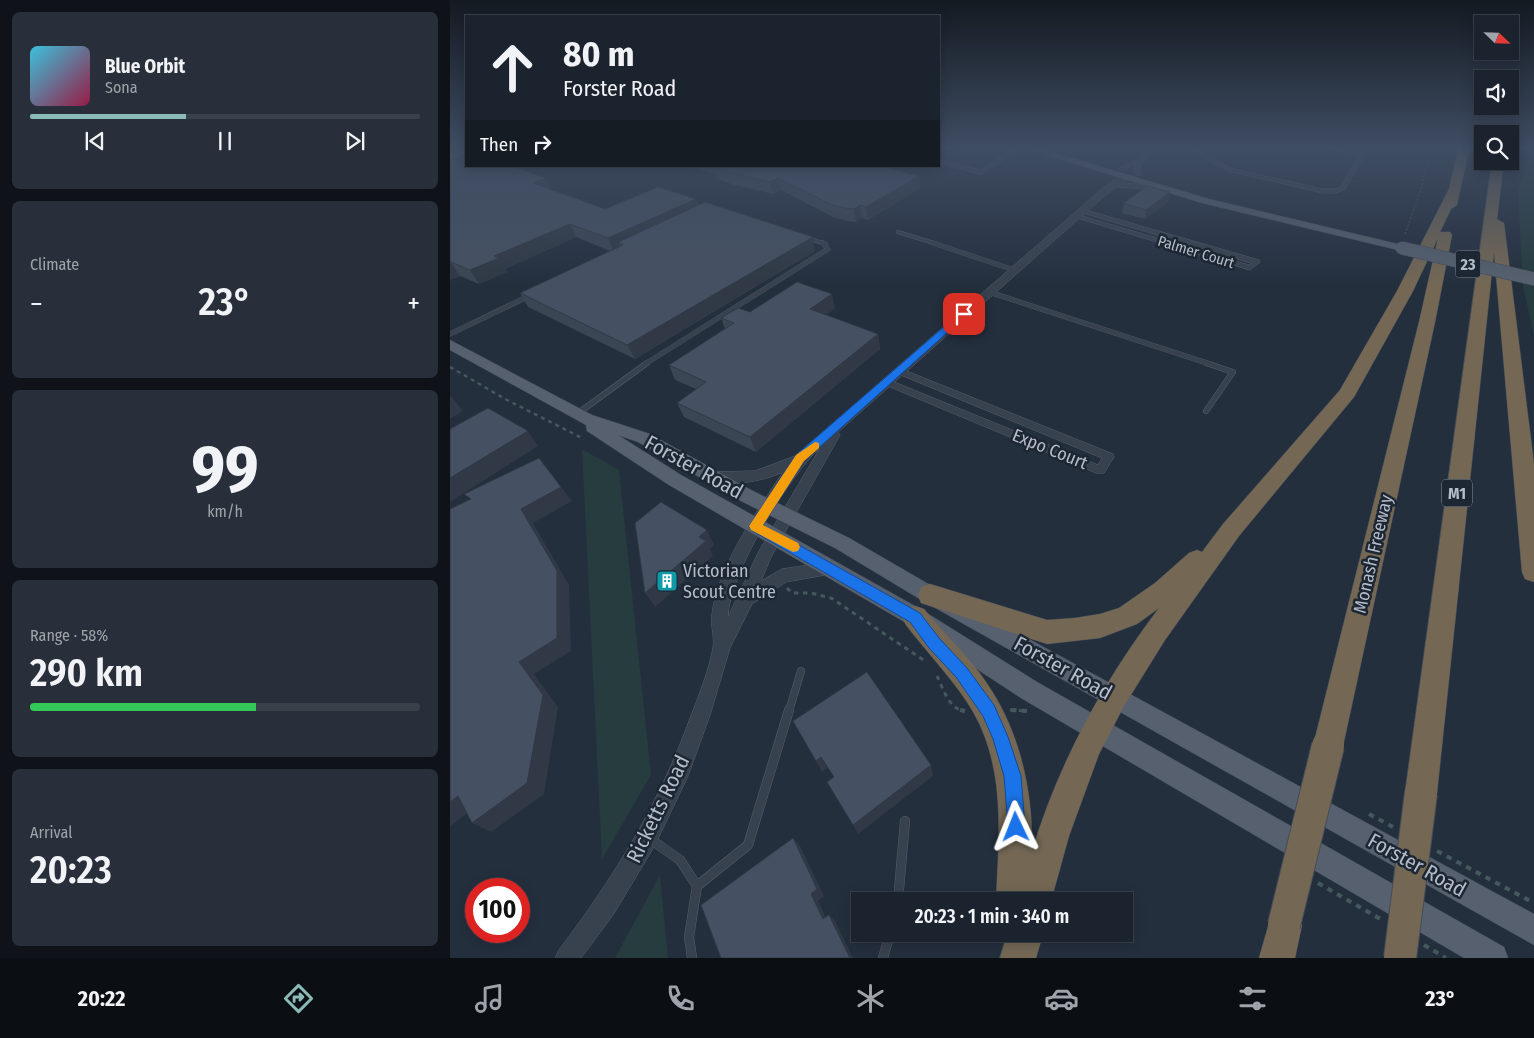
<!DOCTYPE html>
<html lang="en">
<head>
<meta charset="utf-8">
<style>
  :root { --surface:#1b232e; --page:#282f3a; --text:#f1f3f6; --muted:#a0a4aa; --line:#39404a; --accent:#8bbbb9 }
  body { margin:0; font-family:"Fira Sans Condensed",sans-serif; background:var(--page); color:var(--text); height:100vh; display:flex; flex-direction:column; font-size:19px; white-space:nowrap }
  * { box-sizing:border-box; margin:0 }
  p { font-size:16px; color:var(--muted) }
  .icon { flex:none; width:28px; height:28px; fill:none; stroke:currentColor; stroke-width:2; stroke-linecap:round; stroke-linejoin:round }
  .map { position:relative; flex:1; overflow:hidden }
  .side { display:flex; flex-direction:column; gap:12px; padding:12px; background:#0f1319; width:450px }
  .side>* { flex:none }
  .hud { position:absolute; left:15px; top:15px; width:475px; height:152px; border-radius:0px; box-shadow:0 2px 12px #0003,0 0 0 1px var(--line); background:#1b232e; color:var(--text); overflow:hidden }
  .needle { width:32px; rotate:113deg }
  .tools { position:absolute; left:1024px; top:15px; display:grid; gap:10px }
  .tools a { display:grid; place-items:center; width:45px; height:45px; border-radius:0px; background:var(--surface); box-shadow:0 2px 12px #0003,0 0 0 1px var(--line); font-size:25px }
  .speed { position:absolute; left:15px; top:878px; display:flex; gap:10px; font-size:25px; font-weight:700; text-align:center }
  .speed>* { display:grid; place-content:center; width:65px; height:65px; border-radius:50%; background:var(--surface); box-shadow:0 2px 12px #0003,0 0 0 1px var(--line); line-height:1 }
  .speed .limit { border:8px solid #d22; background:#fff; color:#111 }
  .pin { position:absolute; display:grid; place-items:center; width:42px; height:42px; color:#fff; margin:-21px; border-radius:10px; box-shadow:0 2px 8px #0006 }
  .me { position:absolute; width:55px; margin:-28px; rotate:358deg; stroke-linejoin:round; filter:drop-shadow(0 0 4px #0008) }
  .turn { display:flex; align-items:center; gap:18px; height:105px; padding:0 15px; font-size:22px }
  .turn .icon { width:65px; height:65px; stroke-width:2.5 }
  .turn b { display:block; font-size:35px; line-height:42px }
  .then { display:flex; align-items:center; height:48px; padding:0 15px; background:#0003; gap:10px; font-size:19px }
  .big { font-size:38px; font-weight:600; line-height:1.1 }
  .side .tile { flex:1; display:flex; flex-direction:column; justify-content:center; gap:8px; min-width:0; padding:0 18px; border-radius:8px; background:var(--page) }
  .side .dial { align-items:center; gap:0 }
  .dial b { font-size:65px; line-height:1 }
  .song { display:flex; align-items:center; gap:15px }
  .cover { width:60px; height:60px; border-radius:8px; background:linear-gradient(135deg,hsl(190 70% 55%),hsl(340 70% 35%)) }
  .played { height:5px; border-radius:2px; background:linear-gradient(90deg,var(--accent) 40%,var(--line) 40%) }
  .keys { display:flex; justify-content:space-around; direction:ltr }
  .heat { display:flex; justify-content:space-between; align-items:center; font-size:28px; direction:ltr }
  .charge { height:8px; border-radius:4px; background:linear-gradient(90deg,#34c759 58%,var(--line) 0) }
  .trip { position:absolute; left:401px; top:892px; width:282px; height:50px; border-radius:0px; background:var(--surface); box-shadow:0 2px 12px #0003,0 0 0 1px var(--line); font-weight:600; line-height:50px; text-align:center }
  .tab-bar { display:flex; height:80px; justify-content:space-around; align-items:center; background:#0b0e12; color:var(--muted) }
  .tab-bar .icon { width:35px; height:35px }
  .tab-bar .active { color:var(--accent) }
  .tab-bar b { font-size:22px; color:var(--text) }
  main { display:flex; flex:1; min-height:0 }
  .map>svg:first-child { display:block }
</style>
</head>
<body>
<main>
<section class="side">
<div class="tile">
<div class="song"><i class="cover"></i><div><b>Blue Orbit</b><p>Sona</p></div></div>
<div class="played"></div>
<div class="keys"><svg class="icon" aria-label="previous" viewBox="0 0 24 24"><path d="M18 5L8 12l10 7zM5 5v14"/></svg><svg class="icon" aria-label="pause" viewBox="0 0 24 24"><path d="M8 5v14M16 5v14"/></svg><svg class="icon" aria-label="next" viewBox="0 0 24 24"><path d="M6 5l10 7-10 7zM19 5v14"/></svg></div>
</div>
<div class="tile"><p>Climate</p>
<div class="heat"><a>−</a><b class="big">23°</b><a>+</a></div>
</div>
<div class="tile dial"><b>99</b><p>km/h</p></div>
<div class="tile"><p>Range · 58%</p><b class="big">290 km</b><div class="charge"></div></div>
<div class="tile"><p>Arrival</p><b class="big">20:23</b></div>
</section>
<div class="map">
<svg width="1084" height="958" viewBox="0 0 1084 958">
  <rect width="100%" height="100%" fill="#242f3e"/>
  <path fill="#263c3f" d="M1082 149H1084V272L1072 269 1068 192Z
    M1072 281 1084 284V336Z
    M132 449 169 470 201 775 152 859Z
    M210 875 218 958H165Z"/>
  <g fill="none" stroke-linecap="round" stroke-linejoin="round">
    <g stroke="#565f6c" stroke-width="4">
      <path id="service-far4" d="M448 232 487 244
        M357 238 376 244"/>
    </g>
    <g stroke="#565f6c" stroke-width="5">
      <path id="service-far3" d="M483 243 564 270
        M539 292 760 364
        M0 334 79 296
        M195 364 378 249 373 243"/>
    </g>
    <g stroke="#565f6c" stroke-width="6">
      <path id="service-far2" d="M756 363 783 372 756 411
        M127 414 197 363"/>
    </g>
    <g stroke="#565f6c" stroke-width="8">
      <path id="service-far1" d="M339 711 351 671"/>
    </g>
    <g stroke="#565f6c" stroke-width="10">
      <path id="service" d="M200 839 230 860 247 886 239 937 242 958
        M247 886 298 845 339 710
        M448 901 455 821
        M433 958 440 934"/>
    </g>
    <g stroke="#565f6c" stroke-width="1">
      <path id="minor" d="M562 149H570L531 174 489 163V159L530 170Z
        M698 149H705L695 159 689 170 691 175H687L683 170 686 163 673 170 668 169 690 157Z
        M738 149H746L783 169 873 189H885L891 187 908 156 878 149H892L910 153 912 149H918L895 189 886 193H873L779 171Z
        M632 209 809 260 810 262 800 270 624 217V215H628L799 265 801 263 630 212 629 211Z
        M449 368 663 454 664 457 654 473H646L433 384 431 382 433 380H439L648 465 652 458 446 373V369Z"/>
    </g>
    <g stroke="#565f6c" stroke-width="1">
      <path id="tertiary" d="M673 175 680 177 672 183 713 186 717 188 713 190 666 187 659 192 388 432 390 435 321 557 311 581 332 569 380 562 386 563 388 568 386 573 336 582 302 604 280 648 260 715 238 776 205 845 163 915 131 958H105L109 950C166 874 208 806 241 716 249 695 259 670 263 648 265 637 260 625 262 614 268 566 307 511 333 472 311 482 280 487 256 480L254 476 256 472 305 471 345 456 653 188ZM370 448 309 551 278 617C278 576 339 475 370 448Z"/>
    </g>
    <g stroke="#414a57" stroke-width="1">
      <path id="primary" d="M16 149V155L0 160V154Z
        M577 149H592L759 199 952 245 958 248 952 251 752 203Z
        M0 340 142 415 200 434 303 491 399 538 487 589 1084 914V945L473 601 385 548 291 501 188 442 168 435 231 475 472 610 587 682 1054 947 1058 958H1014L571 698 458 624 219 485 137 431 136 425 0 350Z"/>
    </g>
    <g stroke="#434c59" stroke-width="1">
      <path id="motorway" d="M1008 149H1019L1007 205 1001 209 990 232H1000L1002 235 985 322 893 746 888 756 878 761 868 756 863 746 969 322 988 238 963 291 904 397 789 536 715 640 674 706 649 754 619 836 601 901H546C549 833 557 762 517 702 499 675 476 651 456 625L452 617 456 609 465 606 474 609C495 635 520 657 538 685 571 734 583 793 582 851 609 762 653 682 709 608L687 624 650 638 597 644 471 603 468 595 471 587 480 584 597 620 625 618 650 614 669 608 705 583 739 553 747 550 752 552 773 524 890 390 947 291 999 189Z
        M1042 161H1054L1047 219 1054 223 1084 464V582L1075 579 1072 572 1044 252 987 793 982 804 971 809 960 804 955 793Z
        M834 907 846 913 852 925 845 958H809L822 913Z
        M557 934H593L586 958H550Z"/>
    </g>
    <path stroke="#44595c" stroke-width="1" stroke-dasharray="2 2" stroke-linecap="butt" d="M955 234 971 189 981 149"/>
    <path stroke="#44595c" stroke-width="2.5" stroke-dasharray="4 4" stroke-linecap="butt" d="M0 367 57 400 134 439"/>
    <path stroke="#44595c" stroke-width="3" stroke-dasharray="4.5 4.5" stroke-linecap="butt" d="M337 588 342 593H361L381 598 475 661
      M487 676C493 688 499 710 515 711
      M560 710 577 711"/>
    <path stroke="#44595c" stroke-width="4" stroke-dasharray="5.5 5.5" stroke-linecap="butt" d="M510 710 515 711
      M561 710 577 711
      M919 814 943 827
      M987 851 1084 903
      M868 883 932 920
      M974 945 996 958"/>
    <use href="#service-far4" stroke="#38414e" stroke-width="3"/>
    <use href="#service-far3" stroke="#38414e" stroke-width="4.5"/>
    <use href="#service-far2" stroke="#38414e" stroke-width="5"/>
    <use href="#service-far1" stroke="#38414e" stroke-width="7"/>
    <use href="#service" stroke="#38414e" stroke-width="9"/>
    <use href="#minor" fill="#38414e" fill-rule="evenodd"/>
    <use href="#tertiary" fill="#38414e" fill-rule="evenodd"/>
    <use href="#primary" fill="#56606e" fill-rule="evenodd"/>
    <use href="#motorway" fill="#746855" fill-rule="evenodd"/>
    <g stroke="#414a57" stroke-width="14" stroke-linecap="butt">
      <path id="primary-bridge" d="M952 248 1084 279"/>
    </g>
    <g stroke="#434c59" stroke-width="34" stroke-linecap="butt">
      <path id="motorway-bridge" d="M834 925 878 746
        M950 958 971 793"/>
    </g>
    <use href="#primary-bridge" stroke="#56606e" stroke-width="13"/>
    <use href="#motorway-bridge" stroke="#746855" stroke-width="32"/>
  </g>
  <path fill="#3b4654" d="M0 161 69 166 65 168 96 178 101 190 155 209 246 199 248 205 365 251 185 359 78 307 70 293 160 251 126 237 55 269 57 272 29 284 10 276 0 280Z
    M237 166H432L469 176 470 188 418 220 412 218 406 222 398 221 385 218 331 190 323 194 285 185 267 179 265 174Z
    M718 202 695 219 672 213 674 203Z
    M385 308 376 315 428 334 430 349 306 452 234 417 227 403 246 389 225 380 219 365 275 329 271 318 300 312Z"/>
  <path fill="#303945" d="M469 176 470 188 418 220 416 207Z
    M96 178 102 191 83 183Z
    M328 178 331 190 323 194 320 182Z
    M720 192 718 202 695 219 696 210Z
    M246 199 250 212 173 245 168 242 171 249 164 252 158 238Z
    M410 205 412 218 406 222 404 209Z
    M120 224 126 237 55 269 57 272 29 284 20 270 44 256Z
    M363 237 365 251 185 359 177 345Z
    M0 262H1L10 276 0 280Z
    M382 294 385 308 364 324 360 309Z
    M428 334 430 349 306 452 300 437Z
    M1 396 13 411 0 419V397Z
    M78 431 88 446 0 502V478Z
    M111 487 122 501 83 523 119 585 121 651 84 674 108 707 94 794 41 832 22 823 69 662 71 509Z
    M257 530 264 545 260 549 263 556 205 607 195 593 249 537Z
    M371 757 377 768 372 772 366 761Z
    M481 765 483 776 408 834 403 825Z
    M8 796 27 806 0 826V802Z
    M343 838 350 846 374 896 368 901 379 925 373 919 361 894Z
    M379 915 385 921 403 958H400Z"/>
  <path fill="#455162" stroke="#303945" d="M16 156V166H61L96 178 83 183 155 209 208 187 246 199 158 238 120 224 44 256 49 258 20 270 1 262H0V161Z
    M265 166H432L469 176 416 207 410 205 404 209 395 208 382 205 328 178 320 182 282 173 263 167Z
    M697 186 720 192 696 210 674 203Z
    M255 202 363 237 177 345 70 293 173 245 168 242Z
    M347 282 382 294 360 309 428 334 300 437 227 403 256 382 219 365 284 323 271 318 288 308 300 312Z
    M38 408 78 431 0 478V429Z
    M89 458 111 487 71 509 107 571V638L69 662 93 695 77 783 22 823 8 796 0 802V509L21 499 14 494Z
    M211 502 257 530 249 537 256 541 195 593 185 523Z
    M417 672 481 765 403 825 377 782 384 777 371 757 366 761 343 721Z
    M343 838 367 889 361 894 373 919 379 915 400 958H271L251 905Z"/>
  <linearGradient id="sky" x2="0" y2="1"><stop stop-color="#141a22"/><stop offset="0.52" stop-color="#3f4d63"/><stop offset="1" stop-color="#3f4d63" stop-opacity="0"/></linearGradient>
  <rect width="1084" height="284" fill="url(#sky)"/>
  <path fill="#1a73e8" stroke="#114b97" d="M510 313 518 314 354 461 313 525 470 613 489 638 517 668 544 705 558 737 571 776 575 827 572 833 566 836 560 833 558 827 554 776 543 739 533 716 506 677 479 648 460 622 301 530 299 526 346 455Z"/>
  <path fill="#f59e0b" d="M365 442 369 443V448L354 461 313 525 348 543 350 547 348 551 343 552 301 530 299 526 346 455Z"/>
  <defs>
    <g id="building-square" transform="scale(1.125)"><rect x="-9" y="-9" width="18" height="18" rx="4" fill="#0f9aa8" stroke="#1d2633"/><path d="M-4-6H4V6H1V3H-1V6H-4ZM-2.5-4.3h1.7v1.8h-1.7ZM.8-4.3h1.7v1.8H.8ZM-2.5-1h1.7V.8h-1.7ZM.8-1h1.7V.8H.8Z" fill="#fff"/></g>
  </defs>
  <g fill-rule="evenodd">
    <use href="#building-square" x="217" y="581"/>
  </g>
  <g text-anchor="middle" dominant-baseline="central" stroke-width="5" stroke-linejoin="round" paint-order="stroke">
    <g font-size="15" fill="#b4bcc9" stroke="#1d2633">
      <text transform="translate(746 252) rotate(17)">Palmer Court</text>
    </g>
    <g fill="#1d2633" stroke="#878f9c" stroke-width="1">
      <rect x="1005.5" y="250.5" width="25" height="27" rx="4"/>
      <rect x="992" y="479.5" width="30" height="27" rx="4"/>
    </g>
    <g font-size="16" font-weight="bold" fill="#b4bcc9">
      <text x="1018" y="264">23</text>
      <text x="1007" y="493">M1</text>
    </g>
    <g font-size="18" fill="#b4bcc9" stroke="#1d2633">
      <text transform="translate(600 449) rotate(22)">Expo Court</text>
      <text transform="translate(923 554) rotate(-77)">Monash Freeway</text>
    </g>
    <g font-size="18" fill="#b4bcc9" stroke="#1d2633" text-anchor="start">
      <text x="233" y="571">Victorian<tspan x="233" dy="21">Scout Centre</tspan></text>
    </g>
    <g font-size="21" fill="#b4bcc9" stroke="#1d2633">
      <text transform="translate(244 467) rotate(29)">Forster Road</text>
      <text transform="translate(613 668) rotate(29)">Forster Road</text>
      <text transform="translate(208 809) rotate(-64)">Ricketts Road</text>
      <text transform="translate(967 865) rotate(29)">Forster Road</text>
    </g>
  </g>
</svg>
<div class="tools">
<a><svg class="needle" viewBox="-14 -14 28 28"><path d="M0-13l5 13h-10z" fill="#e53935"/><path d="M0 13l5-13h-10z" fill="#a0a4aa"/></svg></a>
<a><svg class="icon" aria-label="sound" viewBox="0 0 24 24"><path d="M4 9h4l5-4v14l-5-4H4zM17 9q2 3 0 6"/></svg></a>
<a><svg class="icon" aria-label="search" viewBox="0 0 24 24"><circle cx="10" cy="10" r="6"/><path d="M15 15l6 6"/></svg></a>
</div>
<div class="speed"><div class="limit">100</div></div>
<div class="pin" style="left:514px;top:314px;background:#d93025"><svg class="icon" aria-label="arrive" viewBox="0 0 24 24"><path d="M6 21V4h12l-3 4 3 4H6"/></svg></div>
<svg class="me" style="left:566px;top:827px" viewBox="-20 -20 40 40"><path d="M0-17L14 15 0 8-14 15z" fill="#1a73e8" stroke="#fff" stroke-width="4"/></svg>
<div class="trip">20:23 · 1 min · 340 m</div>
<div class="hud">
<div class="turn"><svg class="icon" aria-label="ahead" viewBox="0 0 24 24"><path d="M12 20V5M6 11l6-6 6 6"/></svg><div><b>80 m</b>Forster Road</div></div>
<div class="then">Then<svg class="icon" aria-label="right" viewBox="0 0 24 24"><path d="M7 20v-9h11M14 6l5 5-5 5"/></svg></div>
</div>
</div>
</main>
<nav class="tab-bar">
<b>20:22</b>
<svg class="icon active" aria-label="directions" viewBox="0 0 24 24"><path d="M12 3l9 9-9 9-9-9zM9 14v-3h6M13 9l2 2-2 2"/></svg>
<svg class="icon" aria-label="music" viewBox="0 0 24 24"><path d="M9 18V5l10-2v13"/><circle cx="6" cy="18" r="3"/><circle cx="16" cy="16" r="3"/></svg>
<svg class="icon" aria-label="phone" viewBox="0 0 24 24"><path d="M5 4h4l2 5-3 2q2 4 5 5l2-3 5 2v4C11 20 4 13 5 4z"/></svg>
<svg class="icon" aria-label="climate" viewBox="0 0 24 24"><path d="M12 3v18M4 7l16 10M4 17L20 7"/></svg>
<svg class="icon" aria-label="car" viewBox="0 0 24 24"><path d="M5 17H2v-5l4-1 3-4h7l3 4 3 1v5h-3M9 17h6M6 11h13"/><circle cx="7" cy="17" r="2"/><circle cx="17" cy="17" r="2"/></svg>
<svg class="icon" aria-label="filters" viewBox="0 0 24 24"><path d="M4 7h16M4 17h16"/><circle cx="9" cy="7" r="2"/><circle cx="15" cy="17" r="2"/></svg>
<b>23°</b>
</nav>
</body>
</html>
